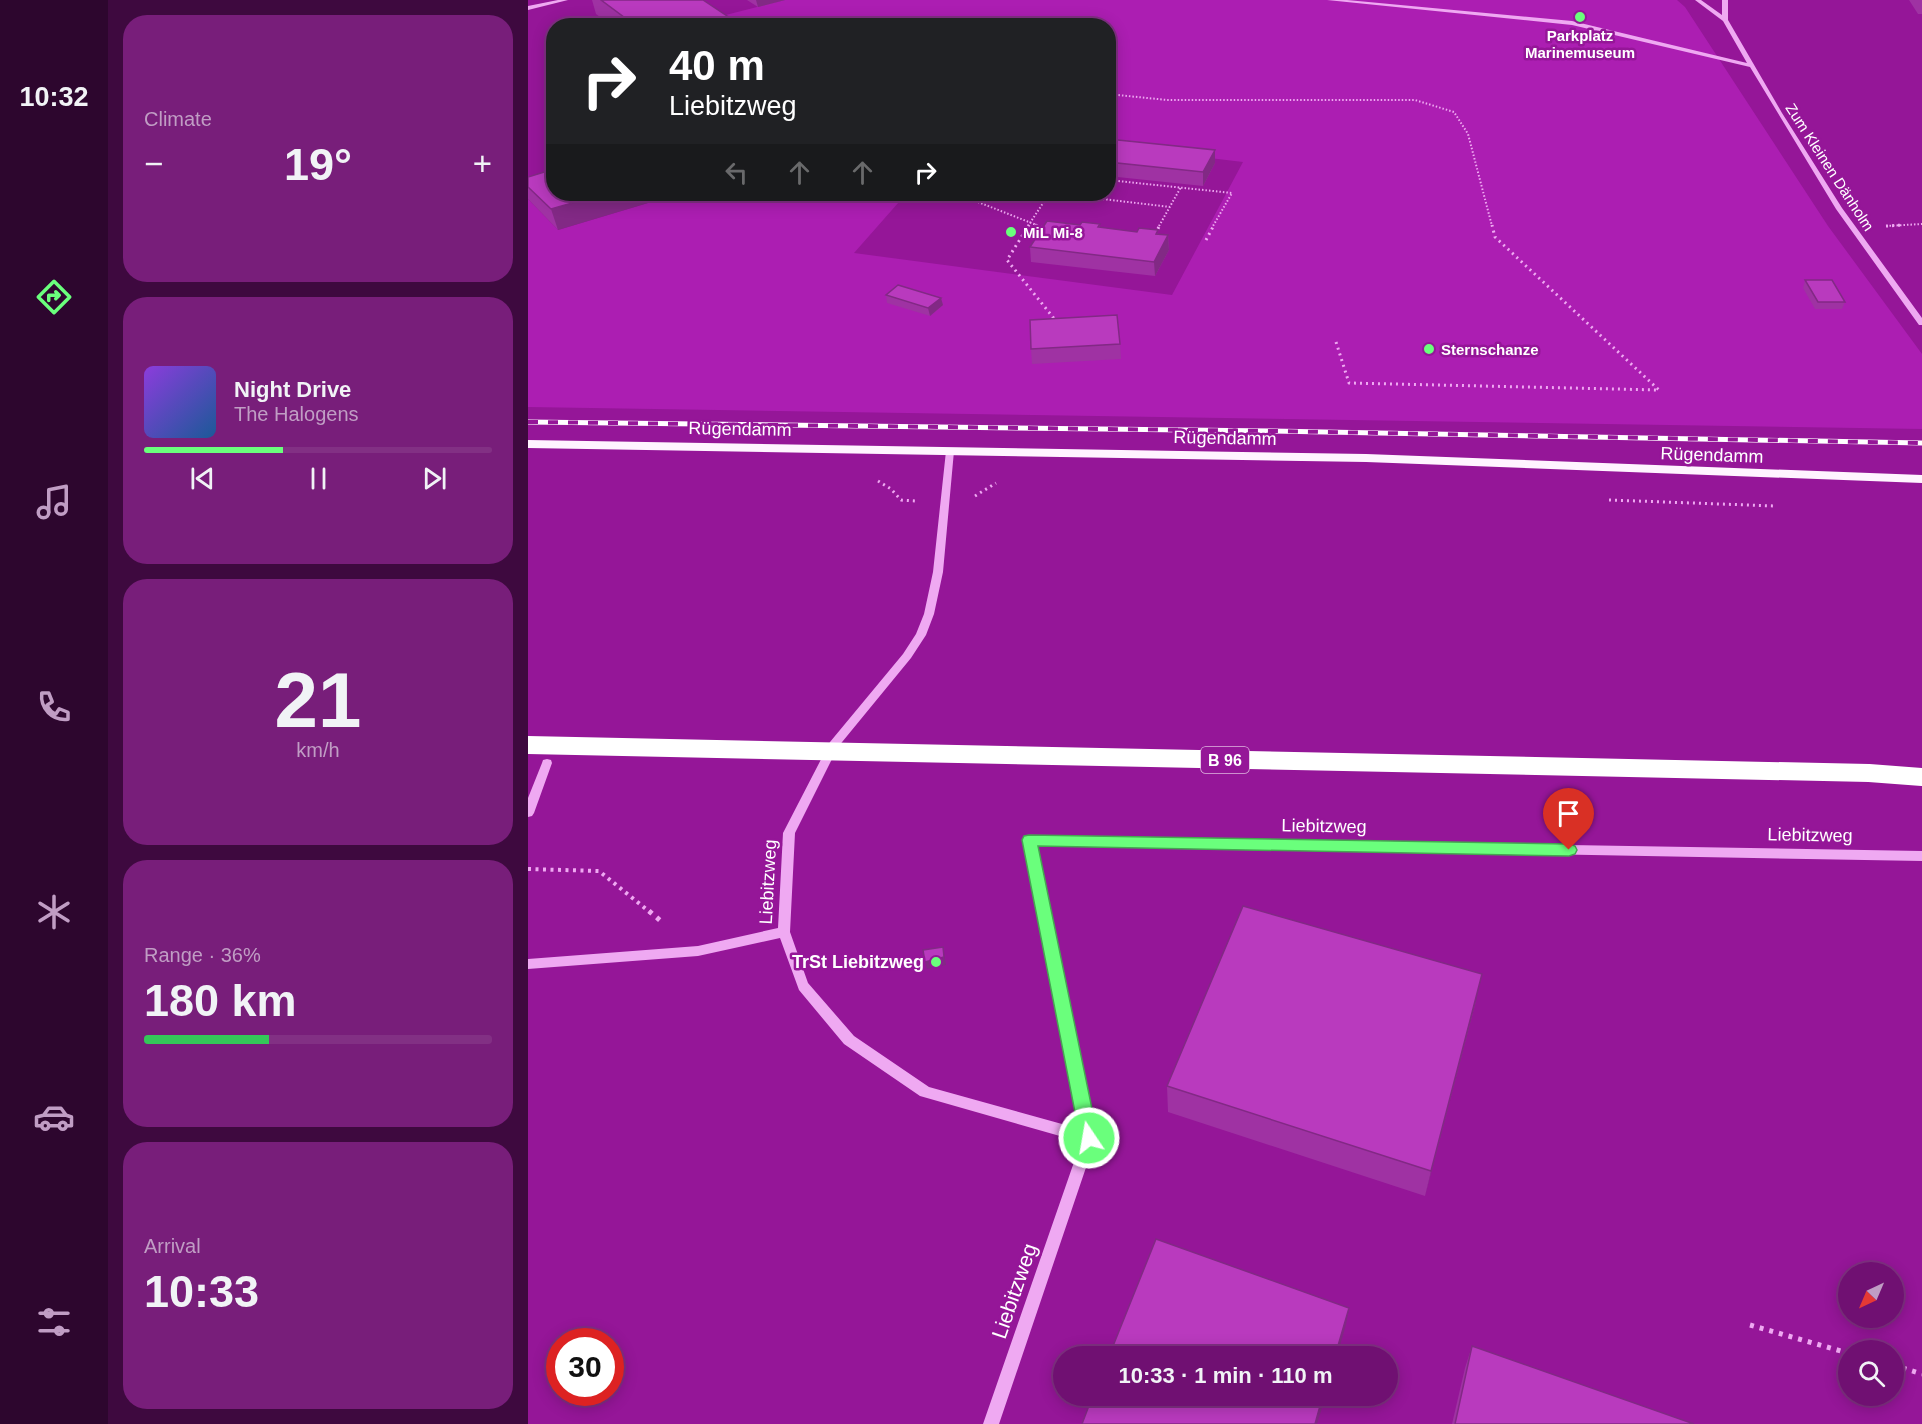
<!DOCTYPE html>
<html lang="en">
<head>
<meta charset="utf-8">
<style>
  :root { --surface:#701072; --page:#781e7a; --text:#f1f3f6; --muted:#c09dc4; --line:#823084; --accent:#6aff7c }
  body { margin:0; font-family:Arial,sans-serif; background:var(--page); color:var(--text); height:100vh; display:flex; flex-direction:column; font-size:22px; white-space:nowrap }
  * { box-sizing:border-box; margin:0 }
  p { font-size:20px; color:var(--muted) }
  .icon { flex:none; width:33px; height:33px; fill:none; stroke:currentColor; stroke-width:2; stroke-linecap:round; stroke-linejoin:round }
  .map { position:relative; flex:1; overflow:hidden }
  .drawer { display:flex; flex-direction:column; gap:15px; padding:15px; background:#3e093f; width:420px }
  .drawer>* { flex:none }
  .hud { position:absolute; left:18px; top:18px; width:570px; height:183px; border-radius:24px; box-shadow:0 3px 15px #0003,0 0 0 2px var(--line); background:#202124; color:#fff; overflow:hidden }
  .needle { width:39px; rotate:224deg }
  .fabs { position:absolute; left:1310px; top:1262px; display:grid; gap:12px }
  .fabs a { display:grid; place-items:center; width:66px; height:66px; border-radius:50%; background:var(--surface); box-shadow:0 3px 15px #0003,0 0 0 2px var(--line); font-size:30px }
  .speed { position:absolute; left:18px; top:1328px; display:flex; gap:12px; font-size:30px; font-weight:700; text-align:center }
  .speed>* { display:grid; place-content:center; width:78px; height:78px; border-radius:50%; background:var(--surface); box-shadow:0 3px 15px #0003,0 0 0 2px var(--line); line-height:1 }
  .speed .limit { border:9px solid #d22; background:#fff; color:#111 }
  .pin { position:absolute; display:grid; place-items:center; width:51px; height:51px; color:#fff; margin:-62px -26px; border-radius:50% 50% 50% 0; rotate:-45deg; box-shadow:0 0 6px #0007 }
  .pin .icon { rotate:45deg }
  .me { position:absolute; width:66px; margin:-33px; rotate:348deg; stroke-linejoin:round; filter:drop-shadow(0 0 4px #0008) }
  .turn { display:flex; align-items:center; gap:21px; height:126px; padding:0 24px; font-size:27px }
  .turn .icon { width:78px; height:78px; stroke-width:2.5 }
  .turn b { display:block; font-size:42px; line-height:51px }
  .lanes { display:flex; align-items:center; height:57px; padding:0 24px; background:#0003; justify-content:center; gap:30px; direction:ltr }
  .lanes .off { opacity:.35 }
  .big { font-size:45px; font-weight:700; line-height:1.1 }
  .drawer .tile { flex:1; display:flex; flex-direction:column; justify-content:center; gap:9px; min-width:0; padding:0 21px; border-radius:24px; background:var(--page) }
  .drawer .dial { align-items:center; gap:0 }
  .dial b { font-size:78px; line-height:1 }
  .song { display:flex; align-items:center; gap:18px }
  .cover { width:72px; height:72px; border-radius:9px; background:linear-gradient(135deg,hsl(270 70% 55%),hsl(210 70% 35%)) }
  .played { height:6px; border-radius:3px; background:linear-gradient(90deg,var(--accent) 40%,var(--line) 40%) }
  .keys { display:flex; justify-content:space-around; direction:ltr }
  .heat { display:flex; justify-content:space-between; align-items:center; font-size:33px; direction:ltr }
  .charge { height:9px; border-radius:4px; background:linear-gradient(90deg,#34c759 36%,var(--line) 0) }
  .trip { position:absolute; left:525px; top:1346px; width:345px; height:60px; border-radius:30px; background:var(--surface); box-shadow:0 3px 15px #0003,0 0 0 2px var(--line); font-weight:700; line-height:60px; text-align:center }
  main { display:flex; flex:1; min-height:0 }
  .dock { display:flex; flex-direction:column; width:108px; justify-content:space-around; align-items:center; background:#2d062e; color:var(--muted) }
  .dock .icon { width:42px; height:42px }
  .dock .selected { color:var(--accent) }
  .dock b { font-size:27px; color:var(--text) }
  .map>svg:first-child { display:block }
</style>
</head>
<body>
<main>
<nav class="dock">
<b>10:32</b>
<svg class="icon selected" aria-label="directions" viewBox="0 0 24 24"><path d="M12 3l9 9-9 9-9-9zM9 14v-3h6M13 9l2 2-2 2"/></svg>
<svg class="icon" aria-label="music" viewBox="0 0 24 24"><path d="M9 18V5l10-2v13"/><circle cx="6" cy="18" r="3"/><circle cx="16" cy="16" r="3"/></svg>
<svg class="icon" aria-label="phone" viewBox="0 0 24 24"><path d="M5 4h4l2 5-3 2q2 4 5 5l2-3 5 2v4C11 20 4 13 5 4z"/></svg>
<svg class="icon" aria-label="climate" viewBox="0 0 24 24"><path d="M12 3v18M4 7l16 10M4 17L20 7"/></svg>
<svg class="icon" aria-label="car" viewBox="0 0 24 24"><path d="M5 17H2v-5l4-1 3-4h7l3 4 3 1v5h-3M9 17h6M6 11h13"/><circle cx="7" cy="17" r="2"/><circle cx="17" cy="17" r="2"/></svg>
<svg class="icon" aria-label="filters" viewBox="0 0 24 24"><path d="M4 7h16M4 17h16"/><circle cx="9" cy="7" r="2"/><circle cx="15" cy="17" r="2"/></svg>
</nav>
<section class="drawer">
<div class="tile"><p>Climate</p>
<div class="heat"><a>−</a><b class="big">19°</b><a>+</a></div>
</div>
<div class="tile">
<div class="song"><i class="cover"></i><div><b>Night Drive</b><p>The Halogens</p></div></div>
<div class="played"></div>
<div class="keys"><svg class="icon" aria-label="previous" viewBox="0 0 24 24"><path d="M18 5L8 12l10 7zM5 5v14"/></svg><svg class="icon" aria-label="pause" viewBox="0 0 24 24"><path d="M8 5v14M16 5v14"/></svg><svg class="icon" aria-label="next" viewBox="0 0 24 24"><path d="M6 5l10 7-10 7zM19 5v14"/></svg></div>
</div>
<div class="tile dial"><b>21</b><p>km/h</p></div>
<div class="tile"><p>Range · 36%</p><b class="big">180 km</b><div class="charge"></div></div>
<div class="tile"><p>Arrival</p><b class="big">10:33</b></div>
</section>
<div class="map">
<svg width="1394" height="1424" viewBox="0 0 1394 1424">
  <rect width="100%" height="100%" fill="#951698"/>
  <path fill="#ac1eb2" d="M257 0H1149L1157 7 1300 226 1394 354V429L0 407V199L30 230 150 194H378L326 253 644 295 715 162 581 146 580 26H186L178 20Z"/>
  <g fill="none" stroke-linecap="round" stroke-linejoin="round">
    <path stroke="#efa9f2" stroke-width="2" stroke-dasharray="1.5 2" stroke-linecap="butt" d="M580 94 639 100H887L926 112 940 134 964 226
      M580 180 704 193 685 226
      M457 194 450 202 511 226
      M533 194 642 207
      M500 226 521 194
      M631 226 653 187
      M1358 226 1394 224"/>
    <path stroke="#efa9f2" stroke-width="3" stroke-dasharray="2 4" stroke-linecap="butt" d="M501 225 479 260 528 321
      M507 225 517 229
      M1358 226 1376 225
      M627 234 632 225
      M678 240 686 225
      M808 342 821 383 1131 390 967 237 964 225
      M350 481 363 489 373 500 387 501
      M447 496 468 483
      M1081 500 1247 506"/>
    <path stroke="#efa9f2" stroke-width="4" stroke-dasharray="3 4.5" stroke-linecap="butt" d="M0 869 71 871 123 913"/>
    <path stroke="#efa9f2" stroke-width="5" stroke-dasharray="4 6" stroke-linecap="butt" d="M121 911 134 922
      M1222 1325 1320 1353
      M1365 1365 1394 1374"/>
    <path fill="#efa9f2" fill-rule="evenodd" d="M30 0H40L0 10V6Z
      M799 0H819L1044 21 1219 63 1195 21 1167 0H1173L1194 15V0H1200V20L1254 113 1314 208 1394 318V325H1391L1308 209 1222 67 1044 25Z
      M422 448 426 451 415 572 406 614 398 635 383 658 310 747 267 833 262 932 280 983 326 1036 401 1087 552 1129 495 840 497 837 501 836 1394 851V861L508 845 568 1138 471 1424H455L553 1142 392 1096 316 1044 271 990 252 938 170 956 0 969V959L170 946 250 928 255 833 302 742 375 654 388 634 396 614 405 572 418 451Z
      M19 759 23 760 24 763 6 813 4 816 0 817V798L14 763 15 760Z"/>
    <path fill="#fff4ff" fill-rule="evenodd" d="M0 440 838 454 1394 475V483L838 462 0 448Z"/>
    <g stroke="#fff" stroke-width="5">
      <path id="rail" d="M0 422 744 431 1394 443"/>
    </g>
    <use href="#rail" stroke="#951698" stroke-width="4" stroke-dasharray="10" stroke-linecap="butt"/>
    <path stroke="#fff" stroke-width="18" d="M0 745 1341 773 1394 777"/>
  </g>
  <path fill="#9f32a3" d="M64 0H175L214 26H84L68 14Z
    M219 0H257L230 7Z
    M1381 0H1394V14H1390Z
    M580 139 687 163 675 186 580 176Z
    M26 169 30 230 0 199V177Z
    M399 194H445L438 202 400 199Z
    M572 224V228L640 235 641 250 627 276 503 262 502 247 552 225Z
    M1277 280 1317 302 1314 309H1287L1275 288Z
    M358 295 413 298 415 305 402 316 359 303Z
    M592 344 593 359 504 364 503 349Z
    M948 1001 897 1196 640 1112 639 1086Z
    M944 1346 1166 1424H924L937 1368Z"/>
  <path fill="#822985" d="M228 0H257L230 7Z
    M687 150V163L675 186V172Z
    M76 194H150L30 230 23 209Z
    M438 194H445L438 202 437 195Z
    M640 235 641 250 627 276 626 262Z
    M413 298 415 305 402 316 400 308Z
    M415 947 418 965 399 969 397 962Z
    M954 974 948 1001 897 1196 903 1171Z
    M821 1308 818 1325 809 1356H807Z
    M795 1395H798L789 1424H787Z"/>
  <path fill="#b93abe" stroke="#822985" stroke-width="1.5" d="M73 0H175L214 26H108Z
    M559 24 570 25 557 26Z
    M580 139 687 150 675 172 580 162Z
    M26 169V194H76L23 209 0 187V177Z
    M519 221 552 225 554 222 572 224 570 227 609 232 611 228 630 230 628 234 640 235 626 262 502 247Z
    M1277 280H1304L1317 302H1290Z
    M370 285 413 298 400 308 358 295Z
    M589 315 592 344 503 349 502 320Z
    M715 906 954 974 903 1171 639 1086Z
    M415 947 416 957 397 962 395 950Z
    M628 1239 821 1308 807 1356H581Z
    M944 1346 1166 1424H927Z
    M565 1395H795L787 1424H554Z"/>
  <path fill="#6aff7c" stroke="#45a651" stroke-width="1.5" d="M501 835 1041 844 1047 846 1049 850 1047 854 1041 856 510 846 570 1138 567 1144 561 1146 555 1144 552 1138 494 840 496 836Z"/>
  <g fill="#6aff7c" stroke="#951698" stroke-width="2">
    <circle cx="1052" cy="17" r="6"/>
    <circle cx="483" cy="232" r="6"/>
    <circle cx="901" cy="349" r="6"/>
    <circle cx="408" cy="962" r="6"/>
  </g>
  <g text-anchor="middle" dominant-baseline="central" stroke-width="5" stroke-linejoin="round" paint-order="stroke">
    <g font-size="15" font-weight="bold" fill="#fff" stroke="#951698" text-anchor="start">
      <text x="1052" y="35" text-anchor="middle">Parkplatz<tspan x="1052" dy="17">Marinemuseum</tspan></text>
      <text x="495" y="232">MiL Mi-8</text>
      <text x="913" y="349">Sternschanze</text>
    </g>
    <g font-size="15" fill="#fff" stroke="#951698">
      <text transform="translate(1302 167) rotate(57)">Zum Kleinen Dänholm</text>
    </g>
    <rect fill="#951698" stroke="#dfb9e0" stroke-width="1.5" x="673" y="747" width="48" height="26" rx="4.5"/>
    <g font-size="16" font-weight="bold" fill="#fff">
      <text x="697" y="760">B 96</text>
    </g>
    <g font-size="18" fill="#fff" stroke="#951698">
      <text transform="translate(212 429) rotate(1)">Rügendamm</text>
      <text transform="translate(697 438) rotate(1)">Rügendamm</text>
      <text transform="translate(1184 455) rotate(2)">Rügendamm</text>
      <text transform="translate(796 826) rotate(1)">Liebitzweg</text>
      <text transform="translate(1282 835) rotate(1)">Liebitzweg</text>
      <text transform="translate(240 882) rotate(-87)">Liebitzweg</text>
    </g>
    <g font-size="18" font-weight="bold" fill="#fff" stroke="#951698" text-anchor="end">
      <text x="396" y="962">TrSt Liebitzweg</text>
    </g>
    <g font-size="21" fill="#fff" stroke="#951698">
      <text transform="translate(486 1291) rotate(-71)">Liebitzweg</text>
    </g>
  </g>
</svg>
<div class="fabs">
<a><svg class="needle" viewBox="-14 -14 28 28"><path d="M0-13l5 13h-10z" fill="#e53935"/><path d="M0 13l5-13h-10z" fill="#c09dc4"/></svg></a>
<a><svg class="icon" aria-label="search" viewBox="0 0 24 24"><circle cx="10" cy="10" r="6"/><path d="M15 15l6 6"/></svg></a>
</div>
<div class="speed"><div class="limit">30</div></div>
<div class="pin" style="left:1041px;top:850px;background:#d93025"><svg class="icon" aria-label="arrive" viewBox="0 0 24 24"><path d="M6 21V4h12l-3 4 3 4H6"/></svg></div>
<svg class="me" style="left:561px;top:1138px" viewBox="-20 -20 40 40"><circle r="17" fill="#6aff7c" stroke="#fff" stroke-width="3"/><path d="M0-11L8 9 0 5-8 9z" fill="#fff"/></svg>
<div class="trip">10:33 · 1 min · 110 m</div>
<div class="hud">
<div class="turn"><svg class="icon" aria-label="right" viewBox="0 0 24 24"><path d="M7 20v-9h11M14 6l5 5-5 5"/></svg><div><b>40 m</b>Liebitzweg</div></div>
<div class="lanes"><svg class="icon off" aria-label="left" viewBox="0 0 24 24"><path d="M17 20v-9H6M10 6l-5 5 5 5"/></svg><svg class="icon off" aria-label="ahead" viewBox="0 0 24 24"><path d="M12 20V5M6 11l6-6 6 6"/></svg><svg class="icon off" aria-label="ahead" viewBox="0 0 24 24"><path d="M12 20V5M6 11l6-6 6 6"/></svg><svg class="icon" aria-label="right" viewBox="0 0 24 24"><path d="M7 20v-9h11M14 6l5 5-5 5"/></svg></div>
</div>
</div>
</main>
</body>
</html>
